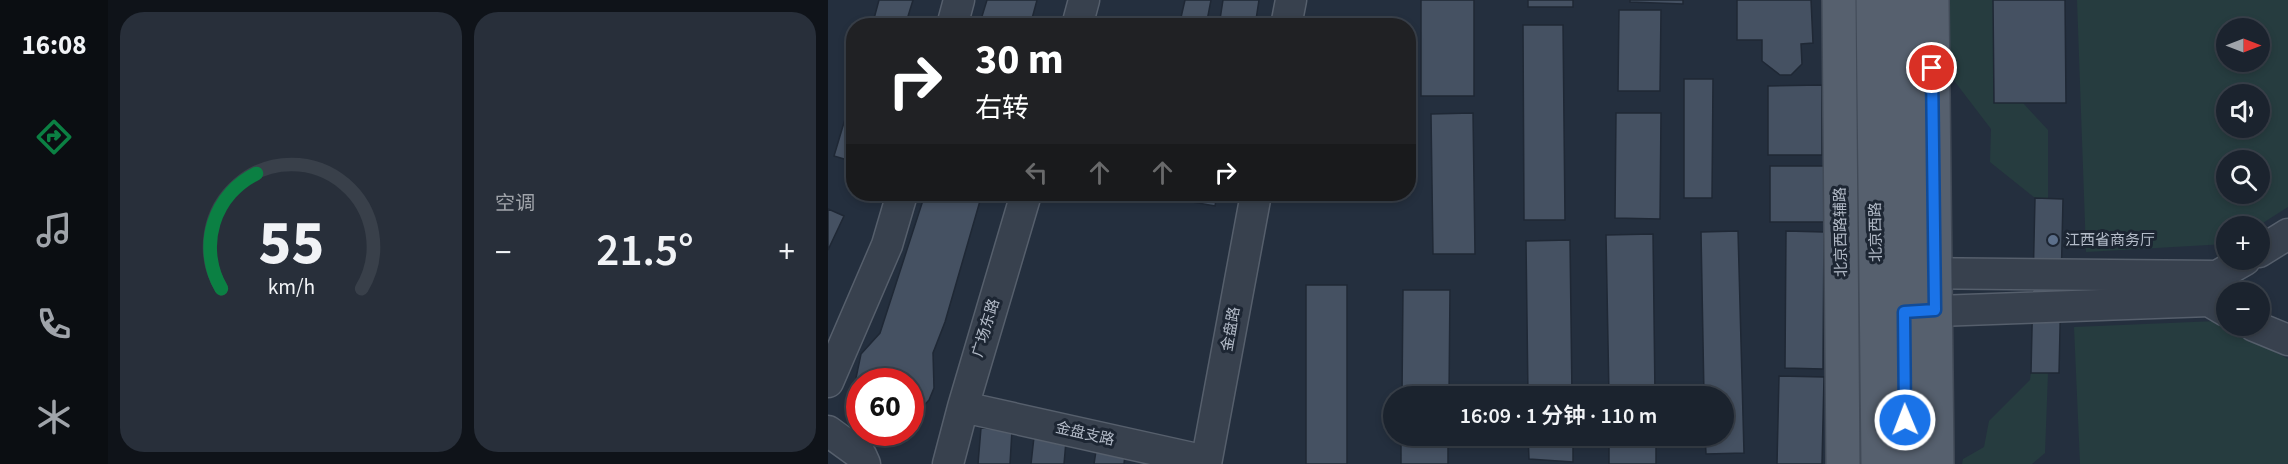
<!DOCTYPE html>
<html lang="zh">
<head>
<meta charset="utf-8">
<style>
  :root { --surface:#1b232e; --page:#282f3a; --text:#f1f3f6; --muted:#a0a4aa; --line:#39404a; --accent:#0b8043 }
  body { margin:0; font-family:"Source Sans 3","Noto Sans SC",sans-serif; background:var(--page); color:var(--text); height:100vh; display:flex; flex-direction:column; font-size:22px; white-space:nowrap }
  * { box-sizing:border-box; margin:0 }
  p { font-size:20px; color:var(--muted) }
  .icon { flex:none; width:33px; height:33px; fill:none; stroke:currentColor; stroke-width:2; stroke-linecap:round; stroke-linejoin:round }
  .map { position:relative; flex:1; overflow:hidden }
  .panel { display:flex; flex-direction:column; gap:12px; padding:12px; background:#0f1319; width:720px }
  .panel>* { flex:none }
  .hud { position:absolute; left:18px; top:18px; width:570px; height:183px; border-radius:24px; box-shadow:0 3px 9px #0003,0 0 0 2px var(--line); background:#202124; color:#fff; overflow:hidden }
  .needle { width:39px; rotate:90deg }
  .controls { position:absolute; left:1388px; top:18px; display:grid; gap:12px }
  .controls a { display:grid; place-items:center; width:54px; height:54px; border-radius:50%; background:var(--surface); box-shadow:0 3px 9px #0003,0 0 0 2px var(--line); font-size:30px }
  .speed { position:absolute; left:18px; top:368px; display:flex; gap:12px; font-size:30px; font-weight:700; text-align:center }
  .speed>* { display:grid; place-content:center; width:78px; height:78px; border-radius:50%; background:var(--surface); box-shadow:0 3px 9px #0003,0 0 0 2px var(--line); line-height:1 }
  .speed .limit { border:9px solid #d22; background:#fff; color:#111 }
  .pin { position:absolute; display:grid; place-items:center; width:51px; height:51px; color:#fff; margin:-26px; border:3px solid #fff; border-radius:50%; box-shadow:0 2px 6px #0007 }
  .me { position:absolute; width:66px; margin:-33px; rotate:359deg; stroke-linejoin:round; filter:drop-shadow(0 0 4px #0008) }
  .turn { display:flex; align-items:center; gap:21px; height:126px; padding:0 30px; font-size:27px }
  .turn .icon { width:78px; height:78px; stroke-width:2.5 }
  .turn b { display:block; font-size:42px; line-height:51px }
  .lanes { display:flex; align-items:center; height:57px; padding:0 30px; background:#0003; justify-content:center; gap:30px; direction:ltr }
  .lanes .off { opacity:.35 }
  .big { font-size:45px; font-weight:600; line-height:1.1 }
  .panel .card { flex:1; display:flex; flex-direction:column; justify-content:center; gap:9px; min-width:0; padding:0 21px; border-radius:24px; background:var(--page) }
  .panel .dial { align-items:center; gap:0 }
  .dial svg { height:156px; overflow:visible; fill:none; stroke:var(--line); stroke-width:7; stroke-linecap:round; text-anchor:middle }
  .dial text { fill:var(--text); stroke:none }
  .heat { display:flex; justify-content:space-between; align-items:center; font-size:33px; direction:ltr }
  .panel .tiles { flex:1; display:grid; gap:12px; grid-template-columns:repeat(2,1fr) }
  .trip { position:absolute; left:555px; top:386px; width:351px; height:60px; border-radius:30px; background:var(--surface); box-shadow:0 3px 9px #0003,0 0 0 2px var(--line); font-weight:600; line-height:60px; text-align:center }
  main { display:flex; flex:1; min-height:0 }
  .dock { display:flex; flex-direction:column; width:108px; justify-content:space-around; align-items:center; background:#0b0e12; color:var(--muted) }
  .dock .icon { width:42px; height:42px }
  .dock .active { color:var(--accent) }
  .dock b { font-size:27px; color:var(--text) }
  .map>svg:first-child { display:block }
</style>
</head>
<body>
<main>
<nav class="dock">
<b>16:08</b>
<svg class="icon active" aria-label="directions" viewBox="0 0 24 24"><path d="M12 3l9 9-9 9-9-9zM9 14v-3h6M13 9l2 2-2 2"/></svg>
<svg class="icon" aria-label="music" viewBox="0 0 24 24"><path d="M9 18V5l10-2v13"/><circle cx="6" cy="18" r="3"/><circle cx="16" cy="16" r="3"/></svg>
<svg class="icon" aria-label="phone" viewBox="0 0 24 24"><path d="M5 4h4l2 5-3 2q2 4 5 5l2-3 5 2v4C11 20 4 13 5 4z"/></svg>
<svg class="icon" aria-label="climate" viewBox="0 0 24 24"><path d="M12 3v18M4 7l16 10M4 17L20 7"/></svg>
</nav>
<section class="panel">
<div class="tiles">
<div class="card dial"><svg viewBox="0 0 100 80">
<path d="M14 69A42 42 0 1 1 86 69"/>
<path d="M14 69A42 42 0 0 1 32 10" stroke="#0b8043"/>
<text x="50" y="56" font-size="32" font-weight="700">55</text>
<text x="50" y="72" font-size="11">km/h</text>
</svg></div>
<div class="card"><p>空调</p>
<div class="heat"><a>−</a><b class="big">21.5°</b><a>+</a></div>
</div>
</div>
</section>
<div class="map">
<svg width="1460" height="464" viewBox="0 0 1460 464">
  <rect width="100%" height="100%" fill="#242f3e"/>
  <path fill="#263c3f" fill-rule="evenodd" d="M1121 0H1165L1166 103H1195L1220 130V198H1207L1162 162 1163 129 1121 74Z
    M1249 0H1460V207L1430 226H1398V244L1258 252ZM1431 28V62H1398V28ZM1431 94V128H1398V94ZM1431 160V194H1398V160Z
    M1389 321 1460 359V464H1252L1246 327Z
    M1203 373H1220L1217 453 1204 464H1134L1135 459 1156 447 1161 421 1202 380Z"/>
  <path fill="#455162" stroke="#1f2835" stroke-width="1.5" d="M51 0H85L77 26H44Z
    M159 0H209L202 26H151Z
    M357 0H383L378 26H351Z
    M395 0H431L427 26H391Z
    M593 0H646V96H593Z
    M700 0H745V7H700Z
    M802 0H855V4L802 2Z
    M909 0H983L985 43 973 44 974 64 963 75H952L934 61V40H909Z
    M1165 0H1237L1238 103H1166Z
    M791 10H833L832 91H790Z
    M695 25H735L737 220H696Z
    M856 79H885L884 198H856Z
    M994 85V155H940V86Z
    M26 89V162L6 156Z
    M645 113 647 254H605L603 114Z
    M788 113H833L832 219 787 218Z
    M942 166H998L999 222H942Z
    M97 194H154L117 322 105 353 106 388 101 400 88 414 82 415V381H32V397L28 378 33 354 52 333Z
    M342 194H389L387 206 341 198Z
    M1207 198 1235 199 1231 373H1203Z
    M0 209 16 216 0 250Z
    M910 231 916 453 878 454 877 435H896V396H876L873 232Z
    M958 231 996 232 995 369 957 368Z
    M825 234 827 396H781L778 235Z
    M742 240 744 396H700L698 241Z
    M478 285H519V464H478Z
    M575 290H622L621 396H574Z
    M951 376 996 377 994 464H949Z
    M153 428 184 430 182 464H150Z
    M573 435H620V464H573Z
    M700 435H745V462L701 459Z
    M781 435H828V464H781Z
    M206 437 238 441 236 464H203Z
    M268 451 297 454 296 464H266Z"/>
  <g fill="none" stroke-linecap="round" stroke-linejoin="round">
    <g stroke="#565f6c" stroke-width="33">
      <path id="minor" d="M124 26 131 0
        M249 26 256 0
        M458 26 463 0
        M1431 252 1460 234
        M1083 273 1389 276 1417 260
        M1082 312 1381 301 1398 311
        M1426 326 1460 340
        M0 382 59 245 74 194
        M135 407 378 461
        M0 431 33 455 37 464
        M120 464 135 407 198 194
        M378 464 428 194"/>
    </g>
    <g stroke="#414a57" stroke-width="36">
      <path id="major" d="M1011 0 1015 464
        M1045 0 1050 464
        M1075 0 1078 464
        M1104 0 1109 464"/>
    </g>
    <use href="#minor" stroke="#38414e" stroke-width="30"/>
    <use href="#major" stroke="#56606e" stroke-width="33"/>
  </g>
  <g fill="none" stroke-linecap="round" stroke-linejoin="round">
    <g stroke="#114b97" stroke-width="15">
      <path id="route" d="M1077 420 1076 312 1107 310 1104 68"/>
    </g>
    <use href="#route" stroke="#1a73e8" stroke-width="10"/>
  </g>
  <circle fill="#5c6f8a" stroke="#1d2633" stroke-width="2" cx="1225" cy="240" r="6"/>
  <g text-anchor="middle" dominant-baseline="central" stroke-width="6" stroke-linejoin="round" paint-order="stroke">
    <g font-size="15" fill="#b4bcc9" stroke="#1d2633">
      <text transform="translate(1013 232) rotate(-91)">北京西路辅路</text>
      <text transform="translate(1048 232) rotate(-91)">北京西路</text>
      <text transform="translate(158 328) rotate(-73)">广场东路</text>
      <text transform="translate(403 329) rotate(-80)">金盘路</text>
      <text transform="translate(257 434) rotate(13)">金盘支路</text>
    </g>
    <g font-size="15" fill="#b4bcc9" stroke="#1d2633" text-anchor="start">
      <text x="1237" y="240">江西省商务厅</text>
    </g>
  </g>
</svg>
<div class="controls">
<a><svg class="needle" viewBox="-14 -14 28 28"><path d="M0-13l5 13h-10z" fill="#e53935"/><path d="M0 13l5-13h-10z" fill="#a0a4aa"/></svg></a>
<a><svg class="icon" aria-label="sound" viewBox="0 0 24 24"><path d="M4 9h4l5-4v14l-5-4H4zM17 9q2 3 0 6"/></svg></a>
<a><svg class="icon" aria-label="search" viewBox="0 0 24 24"><circle cx="10" cy="10" r="6"/><path d="M15 15l6 6"/></svg></a>
<a>+</a>
<a>−</a>
</div>
<div class="speed"><div class="limit">60</div></div>
<div class="pin" style="left:1104px;top:68px;background:#d93025"><svg class="icon" aria-label="arrive" viewBox="0 0 24 24"><path d="M6 21V4h12l-3 4 3 4H6"/></svg></div>
<svg class="me" style="left:1077px;top:420px" viewBox="-20 -20 40 40"><circle r="17" fill="#1a73e8" stroke="#fff" stroke-width="3"/><path d="M0-11L8 9 0 5-8 9z" fill="#fff"/></svg>
<div class="trip">16:09 · 1 分钟 · 110 m</div>
<div class="hud">
<div class="turn"><svg class="icon" aria-label="right" viewBox="0 0 24 24"><path d="M7 20v-9h11M14 6l5 5-5 5"/></svg><div><b>30 m</b>右转</div></div>
<div class="lanes"><svg class="icon off" aria-label="left" viewBox="0 0 24 24"><path d="M17 20v-9H6M10 6l-5 5 5 5"/></svg><svg class="icon off" aria-label="ahead" viewBox="0 0 24 24"><path d="M12 20V5M6 11l6-6 6 6"/></svg><svg class="icon off" aria-label="ahead" viewBox="0 0 24 24"><path d="M12 20V5M6 11l6-6 6 6"/></svg><svg class="icon" aria-label="right" viewBox="0 0 24 24"><path d="M7 20v-9h11M14 6l5 5-5 5"/></svg></div>
</div>
</div>
</main>
</body>
</html>
